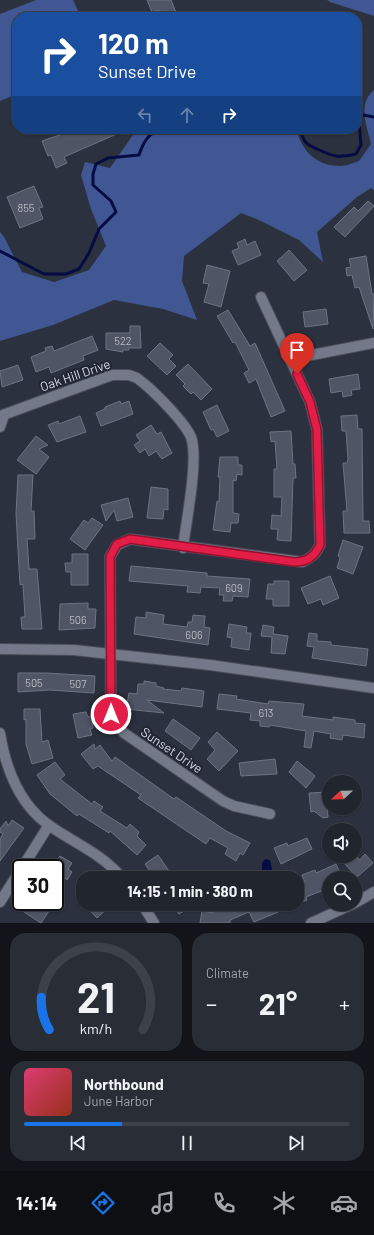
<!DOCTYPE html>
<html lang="en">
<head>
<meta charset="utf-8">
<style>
  :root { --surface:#20252e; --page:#282d36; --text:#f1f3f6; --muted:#a2a5aa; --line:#3d424a; --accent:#1a73e8 }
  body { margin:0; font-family:Barlow,sans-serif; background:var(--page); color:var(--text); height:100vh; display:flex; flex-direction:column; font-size:15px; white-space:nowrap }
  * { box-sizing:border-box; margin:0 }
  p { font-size:13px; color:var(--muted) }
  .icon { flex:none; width:22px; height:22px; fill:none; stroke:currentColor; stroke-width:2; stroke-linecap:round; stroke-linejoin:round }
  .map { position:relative; height:923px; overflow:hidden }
  .side { display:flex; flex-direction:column; gap:10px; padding:10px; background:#121419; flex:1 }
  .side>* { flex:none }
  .banner { position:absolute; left:12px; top:12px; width:350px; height:122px; border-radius:16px; box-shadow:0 1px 3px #0004,0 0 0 1px var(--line); background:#1a4fa0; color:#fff; overflow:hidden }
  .needle { width:26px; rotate:248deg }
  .tools { position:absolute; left:322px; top:775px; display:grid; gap:8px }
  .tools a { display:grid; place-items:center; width:40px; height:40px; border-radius:50%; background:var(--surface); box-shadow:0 1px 3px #0004,0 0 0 1px var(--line); font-size:20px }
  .speed { position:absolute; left:12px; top:859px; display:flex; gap:8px; font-size:20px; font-weight:700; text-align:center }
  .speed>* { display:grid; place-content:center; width:52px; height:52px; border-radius:50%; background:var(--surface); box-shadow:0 1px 3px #0004,0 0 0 1px var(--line); line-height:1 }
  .speed .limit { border:2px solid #111; border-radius:6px; background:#fff; color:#111 }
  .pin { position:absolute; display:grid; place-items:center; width:34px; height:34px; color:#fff; margin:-41px -17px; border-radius:50% 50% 50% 0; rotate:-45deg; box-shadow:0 0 4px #0007 }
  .pin .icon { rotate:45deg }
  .me { position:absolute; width:44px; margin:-22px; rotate:0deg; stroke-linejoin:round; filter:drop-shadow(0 0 3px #0008) }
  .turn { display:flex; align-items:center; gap:14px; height:84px; padding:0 20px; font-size:18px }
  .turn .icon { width:52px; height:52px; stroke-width:2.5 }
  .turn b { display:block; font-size:28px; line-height:34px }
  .lanes { display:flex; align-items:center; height:38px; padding:0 20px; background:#0003; justify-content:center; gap:20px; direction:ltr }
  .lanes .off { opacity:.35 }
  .big { font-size:30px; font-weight:700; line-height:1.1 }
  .side .widget { flex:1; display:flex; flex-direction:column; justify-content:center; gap:6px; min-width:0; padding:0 14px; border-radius:16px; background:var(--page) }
  .side .dial { align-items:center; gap:0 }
  .dial svg { height:104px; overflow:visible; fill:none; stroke:var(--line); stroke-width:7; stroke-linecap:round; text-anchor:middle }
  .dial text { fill:var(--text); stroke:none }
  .song { display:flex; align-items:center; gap:12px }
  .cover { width:48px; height:48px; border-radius:6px; background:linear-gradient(135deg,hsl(340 70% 55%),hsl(10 70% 35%)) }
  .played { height:4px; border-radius:2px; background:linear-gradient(90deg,var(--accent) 30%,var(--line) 30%) }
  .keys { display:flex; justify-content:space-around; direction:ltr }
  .heat { display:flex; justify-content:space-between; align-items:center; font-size:22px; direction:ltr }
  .side .tiles { flex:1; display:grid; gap:10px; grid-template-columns:1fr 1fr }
  .widget:last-child { grid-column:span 2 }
  .trip { position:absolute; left:76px; top:871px; width:228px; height:40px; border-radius:16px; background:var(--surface); box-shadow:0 1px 3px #0004,0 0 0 1px var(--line); font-weight:700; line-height:40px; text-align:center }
  .tab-bar { display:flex; height:64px; justify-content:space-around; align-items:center; background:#0d0f12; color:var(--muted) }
  .tab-bar .icon { width:28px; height:28px }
  .tab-bar .on { color:var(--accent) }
  .tab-bar b { font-size:18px; color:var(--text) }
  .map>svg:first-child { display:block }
</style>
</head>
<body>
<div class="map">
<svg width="374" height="923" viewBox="0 0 374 923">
  <rect width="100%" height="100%" fill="#2b313e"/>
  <path fill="#415794" d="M36 0H73L81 17H17V94L0 101V14Z
    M327 0H374V16L330 2Z
    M374 90V190L371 188 357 197 317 232 323 262 299 240 259 220 241 213 184 256 182 281 197 320 163 309 114 300 53 325 0 341V232L4 237 22 272 54 282 89 270 106 246 91 209 81 175 85 162 110 168 137 129H296C302 151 316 166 340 166 346 166 353 163 359 161L371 144C367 126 357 104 374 90Z"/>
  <path fill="#050b43" d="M265 859 270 860 272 869 271 874H267L262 869V863Z"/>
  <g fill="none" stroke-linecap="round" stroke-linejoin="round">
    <path stroke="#050b43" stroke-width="3" d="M300 129C304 142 305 144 317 149 334 157 338 158 356 154L361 145 359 121 363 115 374 117
      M0 251 44 274H66L79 269 89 253 99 229 116 212 111 201 93 185V174L96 164 108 158 139 155C154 109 178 144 210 129"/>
  </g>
  <path fill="#4f5564" stroke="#6c7382" d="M147 0H171L178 17H162L159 10 152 12Z
    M70 129H128L64 157 67 163 56 168 51 155 48 156 42 141 71 131Z
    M34 186 43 207 39 208 43 219 20 228 7 197Z
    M368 201 374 206 345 237 334 227 354 207 358 211Z
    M245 239 247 245 255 241 261 255 238 265 232 251 239 248 237 243Z
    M289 250 307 270 294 281 277 261Z
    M366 256 372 294H374L373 329 359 287 355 288 352 275 347 276 346 268 351 267 349 259Z
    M207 265 230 271 221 307 204 302 209 284 203 283Z
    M326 309 328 324 305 327 303 312Z
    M228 310 250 346 255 343 285 411 271 417 256 379 249 383 244 373 249 370 235 342 233 343 217 316Z
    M130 326H140L141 348H129V350H123V352L106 349V333H130Z
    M92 336 98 350 83 356 84 360 51 373 49 367 36 372 31 357 46 351 45 348 52 346 54 351Z
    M160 343 173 355 169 359 176 366 167 375 147 356Z
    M188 364 212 389 201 400 193 392 191 394 183 386 185 384 176 375Z
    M18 365 23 380 2 387 0 371Z
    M358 374 360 389 351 390 352 395 343 397 342 391 331 393 329 379Z
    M120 401 121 404 129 401 133 414 101 426 96 413 105 409V407Z
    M217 405 229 431 217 437 213 429 211 430 203 412Z
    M357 415 358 429H362L363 521H369L370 533H344L343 511H347L343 463H347L348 459 346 431H342L341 416Z
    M80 416 86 432 57 442 48 425 58 421 59 424Z
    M151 425 157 434 161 432 172 453 162 459 156 451 149 456 145 449 140 453 134 445 140 441 136 435Z
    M291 431 293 464H295L296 478H293L291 541 277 540 278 529H271L272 515 281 516 282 497H274V469H277L275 441 271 442 270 432Z
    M36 436 48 445 39 449 49 457 36 474 17 460Z
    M220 457H238V465H242V475L237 474 236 481 233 480V513L239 514 238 523H231L230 532 213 530 217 501 219 502 220 477H218Z
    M18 475H33L31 511H34L35 539H27L29 569H37L42 629H22L21 617H25L23 584 20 585 16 514Z
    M151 487 168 489V510L164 509 163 519 147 518Z
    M128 498 133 517 117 521 114 510 106 521 101 505Z
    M92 518 103 525 85 550 70 539 84 520 88 523Z
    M343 540 363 547 353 574 337 568 340 558 338 556Z
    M72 554H88V585H71V572H66L65 563H72Z
    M131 566 207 573V576L250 579 248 597 233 596 232 601H223L224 595H219L220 588 201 587 200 593 187 592 188 586 129 581Z
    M330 576 339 598 323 605 321 599 308 604 301 588Z
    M274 581H289V606H273V599H266L268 584H274Z
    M88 603V609H96L95 628 59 630 60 604Z
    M146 612 164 615 163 624 187 627 188 622H192L193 615 205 616 204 627 210 628 208 645 134 634 136 617 146 618Z
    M229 624 247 627 246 633H251L249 650 231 647 232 638 227 637Z
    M263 625 274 627 273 634 288 636 285 654 271 653 272 637 261 636Z
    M309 633 317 634V641L331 642V645L368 649 366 666 312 658 314 647 307 646Z
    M18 673H47L95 676 94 693 50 690 18 692Z
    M144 681 156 683V686L164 688 163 689 181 691 182 688 204 691 202 707 147 700 164 713 126 709 129 693 137 694 138 684H144Z
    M219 694 237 696 236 699 268 704 269 701 304 704 302 716 333 720V717L355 720V723L365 724 364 738 343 735 342 740 330 738 331 734 314 731 311 748 304 747 306 731 270 725 269 727 260 726V721L250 720 251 713 217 709Z
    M24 709H40L42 742 48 740 53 758 32 764 26 744V719L24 720Z
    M86 712 88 717 91 716 93 728 90 729 92 735 78 738 73 714Z
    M173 719 200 738 191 750 165 731Z
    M217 732 238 751 219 771 207 759 215 750 208 742Z
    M94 744 95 749 100 745 112 761 115 757 174 799 176 797 226 831 250 843 243 855 240 853 236 861 225 854 228 848 210 838 206 844 138 798 141 795 98 766 93 769 81 754Z
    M275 759 277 774 241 776 239 763Z
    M297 761 315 776 306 788 289 772Z
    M55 762 65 775 60 779 92 804 94 801 103 807 100 811 127 828 130 824 139 832 137 836 146 845 137 855 110 831 109 833 79 814 77 816 50 794 37 775Z
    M326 792 328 817 323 818 314 811 311 812 309 793Z
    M12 820 24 828 0 861V839L3 834 0 832V829L6 821 8 826Z
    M307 838 312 849 281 864 274 848 287 843 288 846Z
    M365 854 373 863 357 877 343 862 350 856H356L360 860Z
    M158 855 171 874 166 878H155L145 864Z
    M60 856 72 863 68 869 72 872 67 880 64 877 55 891V864Z
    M336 864 342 878H329V888L306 897 307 900 254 922 249 912 230 920V923H200L202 911 213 913 214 908 235 912 231 904H297V886L305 883 302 875 315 870 316 873Z
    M34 902H55L41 923 24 912 29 904 32 906Z
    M84 904H112L97 918Z
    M172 904H195L179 914Z"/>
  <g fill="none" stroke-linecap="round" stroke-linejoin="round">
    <g stroke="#4a4e5a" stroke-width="12">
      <path id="minor" d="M261 297 310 402 317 430 320 545C316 554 311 558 302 562L130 539 117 545 110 557 111 714 114 722 124 733 223 801 234 806 270 814
        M291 359 374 343
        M0 416 112 375H129L137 378C152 389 184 421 191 437 199 460 186 521 183 548
        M0 427 4 415
        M0 649 74 650 210 665 374 688
        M0 733C6 771 21 809 56 830 79 845 104 856 122 878
        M22 868 49 825
        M0 902 21 869
        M355 903 374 892
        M142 904 154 923
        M311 923 353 904"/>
    </g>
    <use href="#minor" stroke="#737989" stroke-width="10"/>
  </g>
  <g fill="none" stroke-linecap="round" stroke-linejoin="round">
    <g stroke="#92132f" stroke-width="10">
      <path id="route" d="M111 714 110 557 117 544 130 539 294 562C307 562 314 557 320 545L317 430 310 402 297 374"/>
    </g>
    <use href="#route" stroke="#e11d48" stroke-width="7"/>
  </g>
  <g text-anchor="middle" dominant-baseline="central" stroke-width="4" stroke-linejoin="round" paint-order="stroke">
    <g font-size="11" fill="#b4b8c2">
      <text x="26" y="207">855</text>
      <text x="123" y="340">522</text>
      <text x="234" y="587">609</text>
      <text x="78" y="619">506</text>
      <text x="194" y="634">606</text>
      <text x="34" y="682">505</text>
      <text x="78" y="683">507</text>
      <text x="266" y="712">613</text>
    </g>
    <g font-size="13" fill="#d5d9e2" stroke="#212734">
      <text transform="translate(75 375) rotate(-19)">Oak Hill Drive</text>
      <text transform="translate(172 750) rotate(34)">Sunset Drive</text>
    </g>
  </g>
</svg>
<div class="tools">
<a><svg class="needle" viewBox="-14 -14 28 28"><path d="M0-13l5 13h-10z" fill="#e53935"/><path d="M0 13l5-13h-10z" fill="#a2a5aa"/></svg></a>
<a><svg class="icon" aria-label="sound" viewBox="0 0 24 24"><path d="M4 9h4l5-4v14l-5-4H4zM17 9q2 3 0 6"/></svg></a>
<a><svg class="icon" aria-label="search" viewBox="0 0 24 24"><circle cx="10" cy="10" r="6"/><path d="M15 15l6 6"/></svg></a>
</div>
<div class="speed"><div class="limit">30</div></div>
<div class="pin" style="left:297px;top:374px;background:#d93025"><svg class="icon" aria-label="arrive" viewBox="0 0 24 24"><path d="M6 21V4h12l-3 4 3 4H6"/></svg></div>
<svg class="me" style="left:111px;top:714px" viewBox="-20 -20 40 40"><circle r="17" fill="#e11d48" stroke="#fff" stroke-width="3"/><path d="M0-11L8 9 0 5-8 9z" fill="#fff"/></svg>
<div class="trip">14:15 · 1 min · 380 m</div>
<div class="banner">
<div class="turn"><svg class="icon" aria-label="right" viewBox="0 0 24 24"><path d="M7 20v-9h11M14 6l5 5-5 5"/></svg><div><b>120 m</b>Sunset Drive</div></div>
<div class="lanes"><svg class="icon off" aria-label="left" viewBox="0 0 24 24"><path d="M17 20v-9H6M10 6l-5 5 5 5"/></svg><svg class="icon off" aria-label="ahead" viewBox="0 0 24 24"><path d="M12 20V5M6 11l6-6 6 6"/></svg><svg class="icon" aria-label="right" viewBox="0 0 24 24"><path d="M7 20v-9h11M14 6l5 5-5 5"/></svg></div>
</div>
</div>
<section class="side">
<div class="tiles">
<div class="widget dial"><svg viewBox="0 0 100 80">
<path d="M14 69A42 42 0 1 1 86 69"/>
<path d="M14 69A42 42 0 0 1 8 44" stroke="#1a73e8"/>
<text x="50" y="56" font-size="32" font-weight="700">21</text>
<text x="50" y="72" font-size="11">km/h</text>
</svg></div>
<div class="widget"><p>Climate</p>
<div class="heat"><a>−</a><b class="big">21°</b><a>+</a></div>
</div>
<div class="widget">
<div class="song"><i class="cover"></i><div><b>Northbound</b><p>June Harbor</p></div></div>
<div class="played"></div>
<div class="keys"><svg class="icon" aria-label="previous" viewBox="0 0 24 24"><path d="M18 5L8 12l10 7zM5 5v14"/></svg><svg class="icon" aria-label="pause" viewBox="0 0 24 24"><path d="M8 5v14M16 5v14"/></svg><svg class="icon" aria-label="next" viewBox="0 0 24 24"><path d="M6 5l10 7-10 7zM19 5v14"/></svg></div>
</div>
</div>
</section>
<nav class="tab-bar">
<b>14:14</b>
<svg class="icon on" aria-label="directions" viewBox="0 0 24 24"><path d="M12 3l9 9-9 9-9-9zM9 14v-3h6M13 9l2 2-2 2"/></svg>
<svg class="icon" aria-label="music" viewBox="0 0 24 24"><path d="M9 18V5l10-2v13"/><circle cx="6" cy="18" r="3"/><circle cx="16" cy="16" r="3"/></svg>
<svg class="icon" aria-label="phone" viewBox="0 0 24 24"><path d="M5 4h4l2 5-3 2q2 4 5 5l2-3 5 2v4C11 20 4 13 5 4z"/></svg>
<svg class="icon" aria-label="climate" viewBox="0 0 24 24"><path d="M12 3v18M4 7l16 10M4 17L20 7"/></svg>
<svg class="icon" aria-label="car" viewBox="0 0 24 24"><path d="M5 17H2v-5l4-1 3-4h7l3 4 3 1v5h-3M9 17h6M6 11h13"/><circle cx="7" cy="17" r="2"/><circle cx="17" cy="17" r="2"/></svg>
</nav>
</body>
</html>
